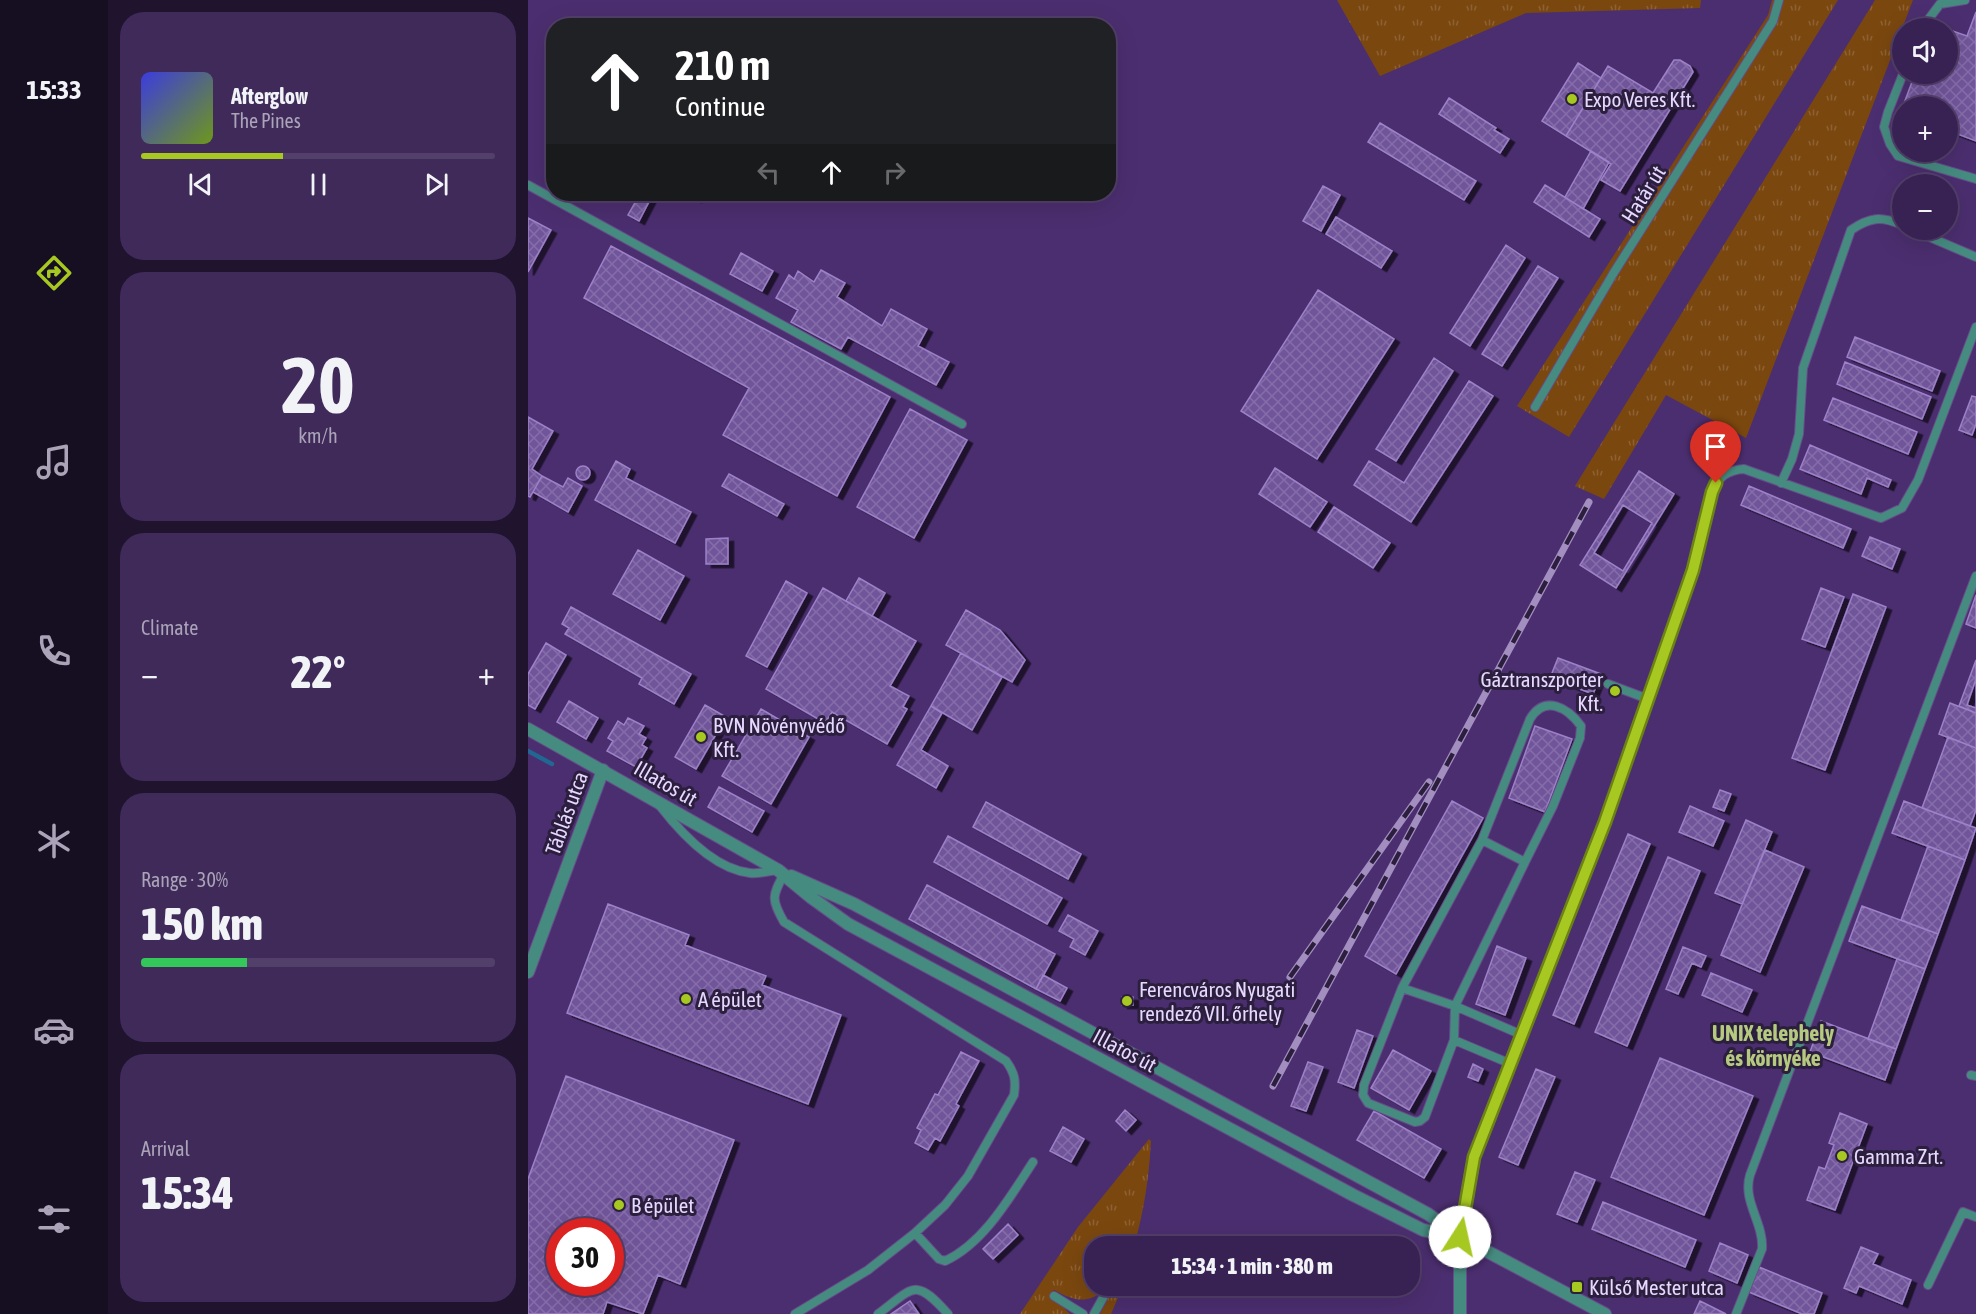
<!DOCTYPE html>
<html lang="en">
<head>
<meta charset="utf-8">
<style>
  :root { --surface:#382253; --page:#3f2a5a; --text:#f1f3f6; --muted:#aba4b8; --line:#523f6a; --accent:#a6c821 }
  body { margin:0; font-family:"Asap Condensed",sans-serif; background:var(--page); color:var(--text); height:100vh; display:flex; flex-direction:column; font-size:22px; white-space:nowrap }
  * { box-sizing:border-box; margin:0 }
  p { font-size:20px; color:var(--muted) }
  .icon { flex:none; width:33px; height:33px; fill:none; stroke:currentColor; stroke-width:2; stroke-linecap:round; stroke-linejoin:round }
  .map { position:relative; flex:1; overflow:hidden }
  .drawer { display:flex; flex-direction:column; gap:12px; padding:12px; background:#1f132e; width:420px }
  .drawer>* { flex:none }
  .banner { position:absolute; left:18px; top:18px; width:570px; height:183px; border-radius:24px; box-shadow:0 6px 24px #0002,0 0 0 2px var(--line); background:#202124; color:#fff; overflow:hidden }
  .controls { position:absolute; left:1364px; top:18px; display:grid; gap:12px }
  .controls a { display:grid; place-items:center; width:66px; height:66px; border-radius:50%; background:var(--surface); box-shadow:0 6px 24px #0002,0 0 0 2px var(--line); font-size:30px }
  .speed { position:absolute; left:18px; top:1218px; display:flex; gap:12px; font-size:30px; font-weight:700; text-align:center }
  .speed>* { display:grid; place-content:center; width:78px; height:78px; border-radius:50%; background:var(--surface); box-shadow:0 6px 24px #0002,0 0 0 2px var(--line); line-height:1 }
  .speed .limit { border:9px solid #d22; background:#fff; color:#111 }
  .pin { position:absolute; display:grid; place-items:center; width:51px; height:51px; color:#fff; margin:-62px -26px; border-radius:50% 50% 50% 0; rotate:-45deg; box-shadow:0 0 6px #0007 }
  .pin .icon { rotate:45deg }
  .me { position:absolute; width:66px; margin:-33px; rotate:10deg; stroke-linejoin:round; filter:drop-shadow(0 0 4px #0008) }
  .turn { display:flex; align-items:center; gap:21px; height:126px; padding:0 30px; font-size:27px }
  .turn .icon { width:78px; height:78px; stroke-width:2.5 }
  .turn b { display:block; font-size:42px; line-height:51px }
  .lanes { display:flex; align-items:center; height:57px; padding:0 30px; background:#0003; justify-content:center; gap:30px; direction:ltr }
  .lanes .off { opacity:.35 }
  .big { font-size:45px; font-weight:800; line-height:1.1 }
  .drawer .tile { flex:1; display:flex; flex-direction:column; justify-content:center; gap:9px; min-width:0; padding:0 21px; border-radius:24px; background:var(--page) }
  .drawer .dial { align-items:center; gap:0 }
  .dial b { font-size:78px; line-height:1 }
  .song { display:flex; align-items:center; gap:18px }
  .cover { width:72px; height:72px; border-radius:9px; background:linear-gradient(135deg,hsl(240 70% 55%),hsl(80 70% 35%)) }
  .played { height:6px; border-radius:3px; background:linear-gradient(90deg,var(--accent) 40%,var(--line) 40%) }
  .keys { display:flex; justify-content:space-around; direction:ltr }
  .heat { display:flex; justify-content:space-between; align-items:center; font-size:33px; direction:ltr }
  .charge { height:9px; border-radius:4px; background:linear-gradient(90deg,#34c759 30%,var(--line) 0) }
  .trip { position:absolute; left:556px; top:1236px; width:336px; height:60px; border-radius:24px; background:var(--surface); box-shadow:0 6px 24px #0002,0 0 0 2px var(--line); font-weight:800; line-height:60px; text-align:center }
  main { display:flex; flex:1; min-height:0 }
  .tab-bar { display:flex; flex-direction:column; width:108px; justify-content:space-around; align-items:center; background:#160e21; color:var(--muted) }
  .tab-bar .icon { width:42px; height:42px }
  .tab-bar .current { color:var(--accent) }
  .tab-bar b { font-size:27px; color:var(--text) }
  .map>svg:first-child { display:block }
</style>
</head>
<body>
<main>
<nav class="tab-bar">
<b>15:33</b>
<svg class="icon current" aria-label="directions" viewBox="0 0 24 24"><path d="M12 3l9 9-9 9-9-9zM9 14v-3h6M13 9l2 2-2 2"/></svg>
<svg class="icon" aria-label="music" viewBox="0 0 24 24"><path d="M9 18V5l10-2v13"/><circle cx="6" cy="18" r="3"/><circle cx="16" cy="16" r="3"/></svg>
<svg class="icon" aria-label="phone" viewBox="0 0 24 24"><path d="M5 4h4l2 5-3 2q2 4 5 5l2-3 5 2v4C11 20 4 13 5 4z"/></svg>
<svg class="icon" aria-label="climate" viewBox="0 0 24 24"><path d="M12 3v18M4 7l16 10M4 17L20 7"/></svg>
<svg class="icon" aria-label="car" viewBox="0 0 24 24"><path d="M5 17H2v-5l4-1 3-4h7l3 4 3 1v5h-3M9 17h6M6 11h13"/><circle cx="7" cy="17" r="2"/><circle cx="17" cy="17" r="2"/></svg>
<svg class="icon" aria-label="filters" viewBox="0 0 24 24"><path d="M4 7h16M4 17h16"/><circle cx="9" cy="7" r="2"/><circle cx="15" cy="17" r="2"/></svg>
</nav>
<section class="drawer">
<div class="tile">
<div class="song"><i class="cover"></i><div><b>Afterglow</b><p>The Pines</p></div></div>
<div class="played"></div>
<div class="keys"><svg class="icon" aria-label="previous" viewBox="0 0 24 24"><path d="M18 5L8 12l10 7zM5 5v14"/></svg><svg class="icon" aria-label="pause" viewBox="0 0 24 24"><path d="M8 5v14M16 5v14"/></svg><svg class="icon" aria-label="next" viewBox="0 0 24 24"><path d="M6 5l10 7-10 7zM19 5v14"/></svg></div>
</div>
<div class="tile dial"><b>20</b><p>km/h</p></div>
<div class="tile"><p>Climate</p>
<div class="heat"><a>−</a><b class="big">22°</b><a>+</a></div>
</div>
<div class="tile"><p>Range · 30%</p><b class="big">150 km</b><div class="charge"></div></div>
<div class="tile"><p>Arrival</p><b class="big">15:34</b></div>
</section>
<div class="map">
<svg width="1448" height="1314" viewBox="0 0 1448 1314">
  <defs>
    <pattern id="grass-tufts" width="24" height="20" patternUnits="userSpaceOnUse" patternTransform="scale(1.5)"><rect width="24" height="20" fill="#7a470f"/><path d="M3 7l-1-3M5 7V3M7 7l1-3M15 17l-1-3M17 17v-4M19 17l1-3" fill="none" stroke="#8d6133"/></pattern>
    <pattern id="building-cross-hatch" width="8" height="8" patternUnits="userSpaceOnUse" patternTransform="scale(1.5)"><rect width="8" height="8" fill="#71559a"/><path d="M0 0l8 8M0 8l8-8" fill="none" stroke="#856da9"/></pattern>
    <filter id="shadow"><feDropShadow dx="5.5" dy="3.5" stdDeviation="0" flood-color="#0009"/></filter>
  </defs>
  <rect width="100%" height="100%" fill="#4b2e6f"/>
  <path fill="url(#grass-tufts)" d="M809 0H1173L1172 8 998 13 852 76Z
    M1244 0H1310L1041 437 989 406 1240 15Z
    M1347 0H1385L1218 438 1138 395 1076 499 1047 486Z
    M621 1139 623 1141C621 1178 616 1211 606 1246H567V1286H595L583 1314H572L580 1299V1294L576 1291C558 1304 546 1301 526 1290L522 1298 534 1306 542 1314H492L550 1227Z"/>
  <g fill="none" stroke-linecap="round" stroke-linejoin="round">
    <path stroke="#226692" stroke-width="4.5" d="M0 751 24 764"/>
  </g>
  <path fill="url(#building-cross-hatch)" stroke="#9d81c9" stroke-width="1.5" fill-rule="evenodd" filter="url(#shadow)" d="M1448 12V141L1419 130V106H1375L1387 74H1419V29L1439 36Z
    M1146 60H1152L1162 66 1165 72 1092 191 1073 180 1083 164 1038 136 1080 66 1125 93Z
    M1050 63 1073 78 1038 136 1014 121Z
    M921 98 968 128 966 130 981 139 972 153 911 114Z
    M852 123 948 181 936 200 840 142Z
    M1063 151 1081 162 1055 209 1037 197Z
    M1017 185 1072 219 1061 237 1006 202Z
    M795 186 812 195 793 231 775 221Z
    M112 194 123 198 111 221 100 215Z
    M158 194H171L168 199Z
    M808 217 864 251 853 268 798 234Z
    M0 218 23 230 0 272Z
    M978 245 997 258 942 346 922 333Z
    M83 246 362 397 309 496 195 435 221 388 56 298Z
    M213 253 245 271 234 291 202 274Z
    M1010 266 1030 278 974 366 954 354Z
    M293 270 317 283 309 297 354 326 363 309 399 329 390 346 421 362 408 385 320 337 313 349 263 322 270 310 248 298 261 275 266 279 270 271 286 282Z
    M790 290 866 339 789 459 713 411Z
    M1327 337 1412 371 1404 391 1319 357Z
    M906 358 925 371 868 461 848 449Z
    M1317 362 1403 397 1394 419 1309 384Z
    M941 381 965 396 883 522 826 485 841 461 876 483Z
    M1444 396 1448 397V424L1444 435 1431 430Z
    M1305 398 1389 432 1380 454 1296 420Z
    M382 409 439 440 386 538 329 507Z
    M0 417 25 431 4 469 14 476 2 497 0 496Z
    M1282 445 1363 480 1360 487 1339 478 1333 494 1272 469Z
    M88 461 102 469 98 478 163 512 147 543 67 500Z
    M48 473a7 7 0 1 1 14 0a7 7 0 1 1-14 0Z
    M747 468 799 502 782 527 731 494Z
    M1111 471 1146 494 1088 588 1052 565Z
    M201 474 256 504 249 516 194 486Z
    M14 476 35 487 40 478 54 486 40 512 5 492Z
    M1221 486 1323 529 1315 548 1213 505Z
    M1095 505 1124 523 1095 571 1066 553Z
    M806 507 862 543 845 568 790 532Z
    M1342 537 1372 549 1364 569 1334 556Z
    M200 538V564H178V539Z
    M110 550 156 576 132 620 85 594Z
    M331 578 357 593 344 616 318 601Z
    M258 581 279 593 239 667 218 656Z
    M295 588 388 641 362 686 381 696 375 707 379 709 359 744 304 712 297 723 238 689Z
    M1293 588 1316 597 1297 647 1274 639Z
    M1325 594 1358 607 1297 770 1264 758Z
    M1448 595V628L1438 624Z
    M43 607 163 674 146 704 111 684 114 678 37 634 41 628 34 624Z
    M438 610 472 630 497 660 484 682 418 645Z
    M18 643 38 655 7 709 0 705V674Z
    M433 653 474 677 444 730 403 706Z
    M1030 658 1073 674 1065 694 1022 678Z
    M1448 660V713L1431 706Z
    M1448 679V708L1439 705Z
    M41 701 70 718 58 739 29 722Z
    M1422 703 1448 713V748L1411 734Z
    M177 705 198 717 168 769 147 757Z
    M403 706 414 713 393 750 420 766 408 788 369 765Z
    M233 709 281 737 243 804 194 776Z
    M100 718 116 726 111 734 118 738 114 745 119 748 108 767 79 751 85 741 80 738 90 721 96 725Z
    M1007 726 1044 739 1017 812 981 798Z
    M1420 737 1448 748V810L1442 826 1394 808Z
    M191 787 236 811 224 832 180 807Z
    M1192 790 1203 794 1196 811 1185 807Z
    M924 801 955 818 868 974 837 956Z
    M1376 801 1448 828 1437 860 1364 833Z
    M458 802 553 854 540 879 445 827Z
    M1162 806 1196 821 1185 846 1151 832Z
    M1218 820 1244 832 1214 904 1187 893Z
    M1100 834 1122 844 1046 1024 1025 1015Z
    M420 836 534 898 519 924 406 862Z
    M1400 846 1437 860 1410 934 1373 920Z
    M1237 850 1276 867 1232 972 1193 955Z
    M1140 857 1172 871 1099 1046 1067 1032Z
    M399 885 527 954 508 989 381 919Z
    M80 904 161 935 157 945 238 976 234 985 313 1015 280 1104 39 1013Z
    M1334 906 1410 934 1397 969 1321 941Z
    M540 915 570 931 557 955 542 947 546 939 531 931Z
    M969 946 998 958 977 1015 948 1004Z
    M1155 947 1178 956 1173 967 1164 963 1150 994 1138 989Z
    M1369 959 1397 969 1368 1049 1340 1039Z
    M1183 973 1224 990 1214 1012 1174 995Z
    M515 975 539 988 532 1001 508 989Z
    M594 997H605V1005H594Z
    M1293 1021 1368 1049 1357 1080 1282 1052Z
    M829 1030 845 1036 826 1088 810 1082Z
    M865 1050 903 1071 881 1110 843 1088Z
    M433 1052 451 1061 428 1104 431 1106 412 1141 407 1138 400 1150 387 1143 393 1130 389 1128 407 1094 410 1095Z
    M1132 1058 1225 1096 1176 1215 1083 1177Z
    M780 1062 795 1067 778 1111 763 1106Z
    M945 1064 955 1069 950 1081 940 1077Z
    M1008 1069 1027 1077 990 1165 971 1157Z
    M38 1076 206 1140 152 1284 130 1275 115 1314 79 1302 75 1314H0V1179ZM32 1232H82V1282H32Z
    M597 1110 608 1120 598 1131 588 1121Z
    M846 1111 913 1149 896 1178 829 1140Z
    M1312 1113 1339 1124 1307 1210 1279 1200 1291 1167 1297 1169 1306 1145 1301 1143Z
    M535 1127 556 1139 543 1162 522 1151Z
    M1047 1172 1067 1180 1049 1222 1029 1214Z
    M1075 1202 1168 1240 1157 1267 1064 1229Z
    M480 1224 490 1235 465 1259 455 1249Z
    M1192 1243 1220 1255 1209 1283 1181 1271Z
    M1333 1247 1350 1254 1345 1264 1383 1280 1374 1304 1331 1286 1328 1293 1316 1288Z
    M1231 1267 1294 1293 1286 1314H1274L1221 1292Z
    M382 1301 391 1314H363Z
    M1172 1301 1198 1314H1166Z"/>
  <g fill="none" stroke-linecap="round" stroke-linejoin="round">
    <g stroke="#674d89" stroke-width="10">
      <path id="service" d="M1394 28 1412 4 1437 0
        M1375 74 1360 112 1356 127 1362 144 1370 156 1448 179
        M0 185 434 424
        M1385 230 1448 257
        M1007 407 1085 274 1245 21 1251 0
        M1253 483 1264 459 1271 434 1275 368 1323 230C1342 217 1353 216 1374 225
        M1080 684 1120 699
        M132 806C153 833 186 869 222 873 231 874 241 871 250 870
        M1077 822 1165 570 1183 492C1191 477 1199 470 1216 469L1353 518 1374 508 1390 480 1448 327
        M954 840 1002 719C1017 694 1040 708 1053 726L1052 738 1025 806 997 862
        M256 874C244 896 243 899 256 922L478 1061C487 1073 488 1081 486 1095L440 1176 417 1205 387 1233 340 1270 267 1314
        M874 988 954 840 997 862 927 1006 926 1040 897 1117 892 1121 887 1122 840 1103 835 1095 836 1085 874 988 927 1006 994 1035
        M926 1040 983 1064
        M1443 1075 1448 1076
        M387 1233 411 1259 417 1261C456 1243 482 1197 505 1162
        M1400 1285 1435 1212 1448 1217
        M526 1296 555 1314
        M350 1314C386 1287 387 1277 420 1314
        M566 1314 576 1296
        M1208 1314 1234 1249C1236 1223 1214 1201 1222 1175L1448 576"/>
    </g>
    <g stroke="#674d89" stroke-width="14">
      <path id="minor" d="M0 972 75 770
        M932 1314V1237L946 1157 1077 822"/>
    </g>
    <g stroke="#674d89" stroke-width="14">
      <path id="tertiary" d="M0 729 250 870 284 898 320 924 825 1195 895 1230 932 1237
        M263 876 326 904 900 1214 932 1237 1077 1314"/>
    </g>
    <use href="#service" stroke="#468b80" stroke-width="8"/>
    <use href="#minor" stroke="#468b80" stroke-width="12"/>
    <use href="#tertiary" stroke="#468b80" stroke-width="12"/>
    <g stroke="#a38ec0" stroke-width="7">
      <path id="rail" d="M762 977 901 782
        M745 1086 1061 502"/>
    </g>
    <use href="#rail" stroke="#2b1f3d" stroke-width="4.5" stroke-dasharray="14" stroke-linecap="butt"/>
  </g>
  <g fill="none" stroke-linecap="round" stroke-linejoin="round">
    <g stroke="#6c8215" stroke-width="15">
      <path id="route" d="M932 1237 946 1157 1077 822 1165 570 1184 492 1188 483"/>
    </g>
    <use href="#route" stroke="#a6c821" stroke-width="10"/>
  </g>
  <g fill="#a6c821" stroke="#2b1f3d" stroke-width="2">
    <circle cx="1044" cy="99" r="6"/>
    <circle cx="1087" cy="691" r="6"/>
    <circle cx="173" cy="737" r="6"/>
    <circle cx="158" cy="999" r="6"/>
    <circle cx="599" cy="1001" r="6"/>
    <circle cx="1314" cy="1156" r="6"/>
    <circle cx="91" cy="1205" r="6"/>
    <rect x="1043" y="1281" width="12" height="12" rx="3"/>
  </g>
  <g text-anchor="middle" dominant-baseline="central" stroke-width="6" stroke-linejoin="round" paint-order="stroke">
    <g font-size="21" fill="#e6d8ff" stroke="#2b1f3d" text-anchor="start">
      <text x="1056" y="99">Expo Veres Kft.</text>
      <text x="1075" y="679" text-anchor="end">Gáztranszporter<tspan x="1075" dy="24">Kft.</tspan></text>
      <text x="185" y="725">BVN Növényvédő<tspan x="185" dy="24">Kft.</tspan></text>
      <text x="611" y="989">Ferencváros Nyugati<tspan x="611" dy="24">rendező VII. őrhely</tspan></text>
      <text x="170" y="999">A épület</text>
      <text x="1326" y="1156">Gamma Zrt.</text>
      <text x="103" y="1205">B épület</text>
      <text x="1061" y="1287">Külső Mester utca</text>
    </g>
    <g font-size="21" fill="#e6d8ff" stroke="#2b1f3d">
      <text transform="translate(1115 194) rotate(-58)">Határ út</text>
      <text transform="translate(138 783) rotate(30)">Illatos út</text>
      <text transform="translate(38 813) rotate(-70)">Táblás utca</text>
      <text transform="translate(597 1050) rotate(28)">Illatos út</text>
    </g>
    <g font-size="22" font-weight="bold" fill="#b5ca80" stroke="#2b1f3d">
      <text x="1245" y="1033">UNIX telephely<tspan x="1245" dy="25">és környéke</tspan></text>
    </g>
  </g>
</svg>
<div class="controls">
<a><svg class="icon" aria-label="sound" viewBox="0 0 24 24"><path d="M4 9h4l5-4v14l-5-4H4zM17 9q2 3 0 6"/></svg></a>
<a>+</a>
<a>−</a>
</div>
<div class="speed"><div class="limit">30</div></div>
<div class="pin" style="left:1188px;top:483px;background:#d93025"><svg class="icon" aria-label="arrive" viewBox="0 0 24 24"><path d="M6 21V4h12l-3 4 3 4H6"/></svg></div>
<svg class="me" style="left:932px;top:1237px" viewBox="-20 -20 40 40"><circle r="19" fill="#fff"/><path d="M0-13L10 11 0 6-10 11z" fill="#a6c821"/></svg>
<div class="trip">15:34 · 1 min · 380 m</div>
<div class="banner">
<div class="turn"><svg class="icon" aria-label="ahead" viewBox="0 0 24 24"><path d="M12 20V5M6 11l6-6 6 6"/></svg><div><b>210 m</b>Continue</div></div>
<div class="lanes"><svg class="icon off" aria-label="left" viewBox="0 0 24 24"><path d="M17 20v-9H6M10 6l-5 5 5 5"/></svg><svg class="icon" aria-label="ahead" viewBox="0 0 24 24"><path d="M12 20V5M6 11l6-6 6 6"/></svg><svg class="icon off" aria-label="right" viewBox="0 0 24 24"><path d="M7 20v-9h11M14 6l5 5-5 5"/></svg></div>
</div>
</div>
</main>
</body>
</html>
